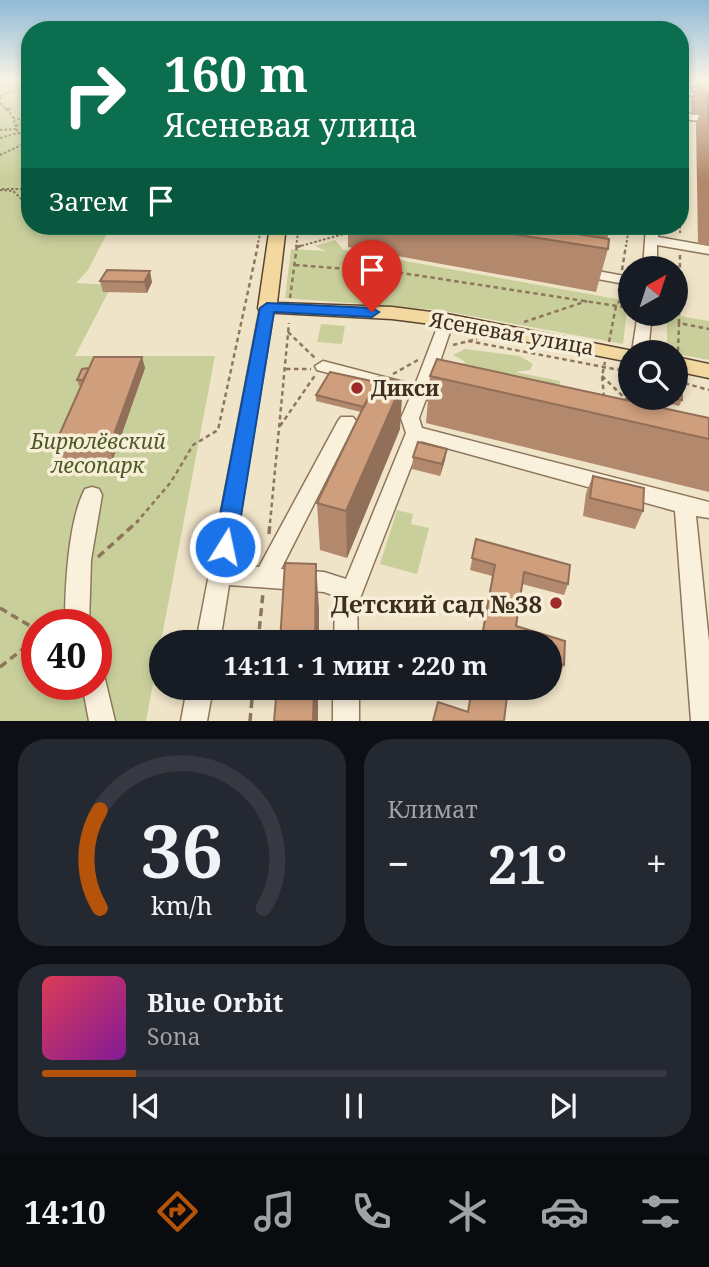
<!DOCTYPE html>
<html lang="ru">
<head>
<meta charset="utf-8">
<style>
  :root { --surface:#171b24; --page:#242831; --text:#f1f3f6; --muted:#9ea1a6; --line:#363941; --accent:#b45309 }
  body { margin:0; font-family:"Noto Serif",serif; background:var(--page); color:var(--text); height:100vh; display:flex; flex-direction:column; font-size:26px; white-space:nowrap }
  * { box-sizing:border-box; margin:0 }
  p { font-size:23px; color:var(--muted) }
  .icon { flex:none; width:38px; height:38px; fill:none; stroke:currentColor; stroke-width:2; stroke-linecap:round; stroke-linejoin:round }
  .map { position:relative; height:721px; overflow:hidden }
  .side { display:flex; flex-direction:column; gap:18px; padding:18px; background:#0d0f14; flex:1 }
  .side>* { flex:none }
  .guide { position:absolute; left:21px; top:21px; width:668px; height:214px; border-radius:28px; box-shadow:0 4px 10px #0003; background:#0b6e4f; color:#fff; overflow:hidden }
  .needle { width:46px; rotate:39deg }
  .fabs { position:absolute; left:618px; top:256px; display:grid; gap:14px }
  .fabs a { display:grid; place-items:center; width:70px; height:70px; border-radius:50%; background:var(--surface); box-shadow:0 4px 10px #0003; font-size:35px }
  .speed { position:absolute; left:21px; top:609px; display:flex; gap:14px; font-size:35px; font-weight:700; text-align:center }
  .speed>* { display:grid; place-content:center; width:91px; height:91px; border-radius:50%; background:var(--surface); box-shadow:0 4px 10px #0003; line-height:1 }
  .speed .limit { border:10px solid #d22; background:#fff; color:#111 }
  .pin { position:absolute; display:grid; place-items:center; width:60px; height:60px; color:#fff; margin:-72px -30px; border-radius:50% 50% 50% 0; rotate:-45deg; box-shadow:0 0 7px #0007 }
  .pin .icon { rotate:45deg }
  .me { position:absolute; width:77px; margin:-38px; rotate:10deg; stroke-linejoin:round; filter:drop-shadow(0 0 5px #0008) }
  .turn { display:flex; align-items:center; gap:24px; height:147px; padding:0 28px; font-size:32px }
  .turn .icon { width:91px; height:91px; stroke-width:2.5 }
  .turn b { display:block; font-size:49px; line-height:60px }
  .then { display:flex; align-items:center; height:66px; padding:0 28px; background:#0003; gap:14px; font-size:26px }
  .big { font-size:52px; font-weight:700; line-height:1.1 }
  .side .tile { flex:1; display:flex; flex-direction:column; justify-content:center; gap:10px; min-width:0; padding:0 24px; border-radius:28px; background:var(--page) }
  .side .dial { align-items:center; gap:0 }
  .dial svg { height:182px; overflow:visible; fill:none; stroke:var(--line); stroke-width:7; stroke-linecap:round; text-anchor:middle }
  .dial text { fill:var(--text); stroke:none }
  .song { display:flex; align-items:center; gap:21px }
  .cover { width:84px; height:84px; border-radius:10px; background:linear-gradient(135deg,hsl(350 70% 55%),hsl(290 70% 35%)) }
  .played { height:7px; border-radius:4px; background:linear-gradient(90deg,var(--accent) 15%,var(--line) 15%) }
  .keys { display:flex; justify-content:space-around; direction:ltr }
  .heat { display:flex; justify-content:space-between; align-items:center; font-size:38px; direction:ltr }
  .side .tiles { flex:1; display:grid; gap:18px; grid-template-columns:1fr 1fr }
  .tile:last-child { grid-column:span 2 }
  .trip { position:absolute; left:149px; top:630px; width:413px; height:70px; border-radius:35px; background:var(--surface); box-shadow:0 4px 10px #0003; font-weight:700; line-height:70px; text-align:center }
  .dock { display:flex; height:112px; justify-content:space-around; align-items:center; background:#090b0e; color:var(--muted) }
  .dock .icon { width:49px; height:49px }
  .dock .selected { color:var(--accent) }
  .dock b { font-size:32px; color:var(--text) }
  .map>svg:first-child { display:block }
</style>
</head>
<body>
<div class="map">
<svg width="709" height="721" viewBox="0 0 709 721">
  <rect width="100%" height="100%" fill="#f0e4c8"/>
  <path fill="#c9cf9b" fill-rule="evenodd" d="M0 79H30V226H111L88 270 76 283 112 285 75 356H215L146 721H0ZM37 625H96V684H37Z
    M335 240 344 250 628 301 623 344 438 310 285 298 291 249 326 251 315 246Z
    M667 314 709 321V360L667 352Z
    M321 324 345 326 342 344 317 342Z
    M465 349 520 356 533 364 530 370 515 372 560 381 557 396 467 369 464 361 453 355Z
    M397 510 413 514 411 524 429 528 417 574 380 564Z"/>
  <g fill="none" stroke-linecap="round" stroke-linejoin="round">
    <g stroke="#8d765c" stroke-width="3">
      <path id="minor" d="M709 80V84L692 86 691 92 709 95V99L683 94 685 82Z
        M681 113 709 116V122L681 119Z
        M572 226H584L579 254 573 258 567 254Z
        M646 226H658V237L709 246V254L657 245V268H643Z
        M581 268 630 277V285L576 275 574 272Z
        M267 304 274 308 232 565 259 567 338 421 341 417H353L356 421 281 569 324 572 346 579 406 433 401 418 411 395 317 370 315 366 323 361 415 385 440 320 447 316 452 317 454 320 431 388 453 394 455 398 453 402 447 404 426 399 419 418 422 428 709 502V518L696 516 709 642V721H691L675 511 421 441 357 606 358 642H334L335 606 338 597 324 592 229 585 220 642H196L260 308Z
        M638 313H652L648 352H632Z
        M92 487 99 489 102 495 91 560 89 625H65C65 588 68 521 85 489Z
        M96 672 104 675 115 721H89L82 684H96Z
        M187 688H213L207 721H181Z
        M333 688H359V721H333Z"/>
    </g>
    <g stroke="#5b4430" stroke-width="3">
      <path id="major" d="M270 226H286L277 303 392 307 447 314 638 352H630V362L447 326 392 319 260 312 258 308Z
        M676 357 709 364V378L676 371Z"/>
    </g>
    <path stroke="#8d765c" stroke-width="2" stroke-dasharray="2.5 2" stroke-linecap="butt" d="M0 87 16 79
      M0 96 30 84
      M0 98V100
      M0 103 12 115 18 133 30 136
      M9 108 11 110 5 109Z
      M13 118 30 121
      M16 126 30 121
      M0 130 16 129
      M0 138 18 133
      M0 155 30 141
      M2 189H30
      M0 190 13 191 30 207
      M680 226V235
      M257 247 262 226
      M296 247 299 226
      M297 247 351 232
      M626 247 629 226"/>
    <path stroke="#8d765c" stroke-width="2.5" stroke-dasharray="4.5 3.5" stroke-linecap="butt" d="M297 247 303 245
      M680 255 679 323 709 329
      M295 265 402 273 630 308
      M622 270 626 245
      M290 298 297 245
      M524 322 587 301
      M288 332 316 359
      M468 341 630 372
      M609 342 616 306 625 294 618 289
      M453 345 477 339
      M678 351 679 323
      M286 369H311
      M393 374 418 360
      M602 376 630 403
      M679 379 680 382 709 390
      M604 397 602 376 605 362
      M280 426 316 374
      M136 523 171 482 193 445 218 430 258 245
      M270 523 289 323"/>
    <path stroke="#8d765c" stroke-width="3.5" stroke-dasharray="8 5" stroke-linecap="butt" d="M269 534 270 521
      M98 557 138 521
      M0 608 37 630
      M258 642 263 593
      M0 667 37 638
      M250 721 253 688"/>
    <use href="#minor" fill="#faf1dc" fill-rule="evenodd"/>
    <use href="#major" fill="#f3d9a0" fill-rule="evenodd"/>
  </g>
  <path fill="#b2896c" d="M699 79 709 80V246L698 244 696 124 699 115H692L691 101Z
    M22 94H30V105L24 102Z
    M348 226H525L589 236 591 226H611L607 239 608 249 596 292 348 247Z
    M100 281 152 282 147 293 103 292Z
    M142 357 145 368 113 459 58 460 53 449 81 386H79L77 380 89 368Z
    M330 372 400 429 347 558 320 550 317 503 361 412 316 401V395Z
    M430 376 709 418V492L426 423Z
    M660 397H676L682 400 679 406 660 401Z
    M413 457 445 460 440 476 412 469Z
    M593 476 643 511 635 529 583 516 586 493Z
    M476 539 570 565 568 584 564 595 522 584 516 626 565 641 564 665 559 675 550 672V642H480L492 576 470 570Z"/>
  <path fill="#916f58" d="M150 271 152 282 147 293 144 282Z
    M142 357 145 368 113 459 109 448Z
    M403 382 400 429 347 558 346 511Z
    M447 449 445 460 440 476 442 464Z
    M316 564 319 609V642H315Z
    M314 688H318V721H313Z"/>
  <path fill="#cf9f7d" stroke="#916f58" stroke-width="2" d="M699 79 709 80V92H700Z
    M707 92H709V126Z
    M22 94H30V99Z
    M463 226H525L609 239 608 249Z
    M107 270 150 271 144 282 100 281Z
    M94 357H142L109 448 53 449Z
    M437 359 709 418V439L430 376Z
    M89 368 83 380H77L82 369Z
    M330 372 376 382 364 407 316 395Z
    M378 377 403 382 346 511 317 503Z
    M676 383 681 384 682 400 669 397H676Z
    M418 442 447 449 442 464 413 457Z
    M593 476 644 488 643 511 590 498Z
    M476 539 570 565 568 584 524 572 516 626 565 641 564 665 550 660V642H481L495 565 472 558Z
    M285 563 316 564 315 642H280Z
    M277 688H314L313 721H274Z
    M472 688H508L504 721H433L438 702 468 712Z"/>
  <linearGradient id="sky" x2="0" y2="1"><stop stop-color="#8fbad6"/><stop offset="0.44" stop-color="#f8f3e6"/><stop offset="1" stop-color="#f8f3e6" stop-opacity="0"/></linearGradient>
  <rect width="709" height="180" fill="url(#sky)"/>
  <path fill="#1a73e8" stroke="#114b97" stroke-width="2" d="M267 303 372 308 379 312 372 317 274 312 236 547 233 553 225 556 217 553 214 547 260 308Z"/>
  <g fill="#9e2a2b" stroke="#f7eed8" stroke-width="2.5">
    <circle cx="357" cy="388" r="7"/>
    <circle cx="556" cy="603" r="7"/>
  </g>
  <g text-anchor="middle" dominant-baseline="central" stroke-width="7" stroke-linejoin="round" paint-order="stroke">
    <g font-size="21" fill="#3d2e20" stroke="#f7eed8">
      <text transform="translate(512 333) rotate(10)">Ясеневая улица</text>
    </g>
    <g font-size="21" font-weight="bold" fill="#3d2e20" stroke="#f7eed8" text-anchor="start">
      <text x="371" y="388">Дикси</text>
    </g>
    <g font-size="21" font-style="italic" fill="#4d5a26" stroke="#f7eed8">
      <text x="98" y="441">Бирюлёвский<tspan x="98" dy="24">лесопарк</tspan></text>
    </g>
    <g font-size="24" font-weight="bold" fill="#3d2e20" stroke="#f7eed8" text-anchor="end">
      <text x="542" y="603">Детский сад №38</text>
    </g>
  </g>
</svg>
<div class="fabs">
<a><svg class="needle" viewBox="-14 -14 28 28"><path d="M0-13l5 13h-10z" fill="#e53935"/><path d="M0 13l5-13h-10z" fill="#9ea1a6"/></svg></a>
<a><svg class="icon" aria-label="search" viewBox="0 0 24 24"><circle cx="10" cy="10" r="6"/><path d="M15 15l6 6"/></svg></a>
</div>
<div class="speed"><div class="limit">40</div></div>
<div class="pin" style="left:372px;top:312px;background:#d93025"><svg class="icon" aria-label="arrive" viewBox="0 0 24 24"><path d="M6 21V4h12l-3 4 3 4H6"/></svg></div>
<svg class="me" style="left:225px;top:547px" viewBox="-20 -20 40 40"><circle r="17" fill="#1a73e8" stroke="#fff" stroke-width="3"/><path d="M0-11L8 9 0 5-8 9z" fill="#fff"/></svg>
<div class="trip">14:11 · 1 мин · 220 m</div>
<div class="guide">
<div class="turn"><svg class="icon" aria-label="right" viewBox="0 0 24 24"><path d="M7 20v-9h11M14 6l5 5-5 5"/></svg><div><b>160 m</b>Ясеневая улица</div></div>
<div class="then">Затем<svg class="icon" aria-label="arrive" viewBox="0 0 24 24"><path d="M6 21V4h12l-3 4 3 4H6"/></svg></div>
</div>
</div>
<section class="side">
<div class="tiles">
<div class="tile dial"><svg viewBox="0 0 100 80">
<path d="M14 69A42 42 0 1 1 86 69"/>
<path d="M14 69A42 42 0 0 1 14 26" stroke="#b45309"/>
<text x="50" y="56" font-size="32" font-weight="700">36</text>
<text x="50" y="72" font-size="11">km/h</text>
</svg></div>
<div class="tile"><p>Климат</p>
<div class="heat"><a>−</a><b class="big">21°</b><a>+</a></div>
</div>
<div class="tile">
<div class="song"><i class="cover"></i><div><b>Blue Orbit</b><p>Sona</p></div></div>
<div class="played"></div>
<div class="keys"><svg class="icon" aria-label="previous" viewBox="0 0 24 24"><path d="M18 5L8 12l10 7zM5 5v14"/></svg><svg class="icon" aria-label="pause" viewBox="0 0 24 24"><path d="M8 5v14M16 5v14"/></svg><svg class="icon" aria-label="next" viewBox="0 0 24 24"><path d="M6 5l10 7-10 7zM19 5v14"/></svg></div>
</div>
</div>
</section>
<nav class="dock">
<b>14:10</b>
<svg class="icon selected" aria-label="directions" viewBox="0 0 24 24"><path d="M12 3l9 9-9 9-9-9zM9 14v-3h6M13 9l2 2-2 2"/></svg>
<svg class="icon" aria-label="music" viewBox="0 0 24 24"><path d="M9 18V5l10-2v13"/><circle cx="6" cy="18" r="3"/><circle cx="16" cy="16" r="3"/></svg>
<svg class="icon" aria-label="phone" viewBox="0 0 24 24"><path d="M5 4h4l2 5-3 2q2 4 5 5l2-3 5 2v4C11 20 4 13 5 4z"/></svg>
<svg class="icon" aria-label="climate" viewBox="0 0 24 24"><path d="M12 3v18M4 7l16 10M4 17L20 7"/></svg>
<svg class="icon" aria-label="car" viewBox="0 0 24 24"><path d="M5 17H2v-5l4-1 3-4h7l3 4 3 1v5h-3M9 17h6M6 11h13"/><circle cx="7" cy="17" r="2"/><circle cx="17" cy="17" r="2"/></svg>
<svg class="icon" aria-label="filters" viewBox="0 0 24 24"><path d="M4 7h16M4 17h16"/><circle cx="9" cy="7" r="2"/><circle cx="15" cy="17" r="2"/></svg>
</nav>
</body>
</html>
